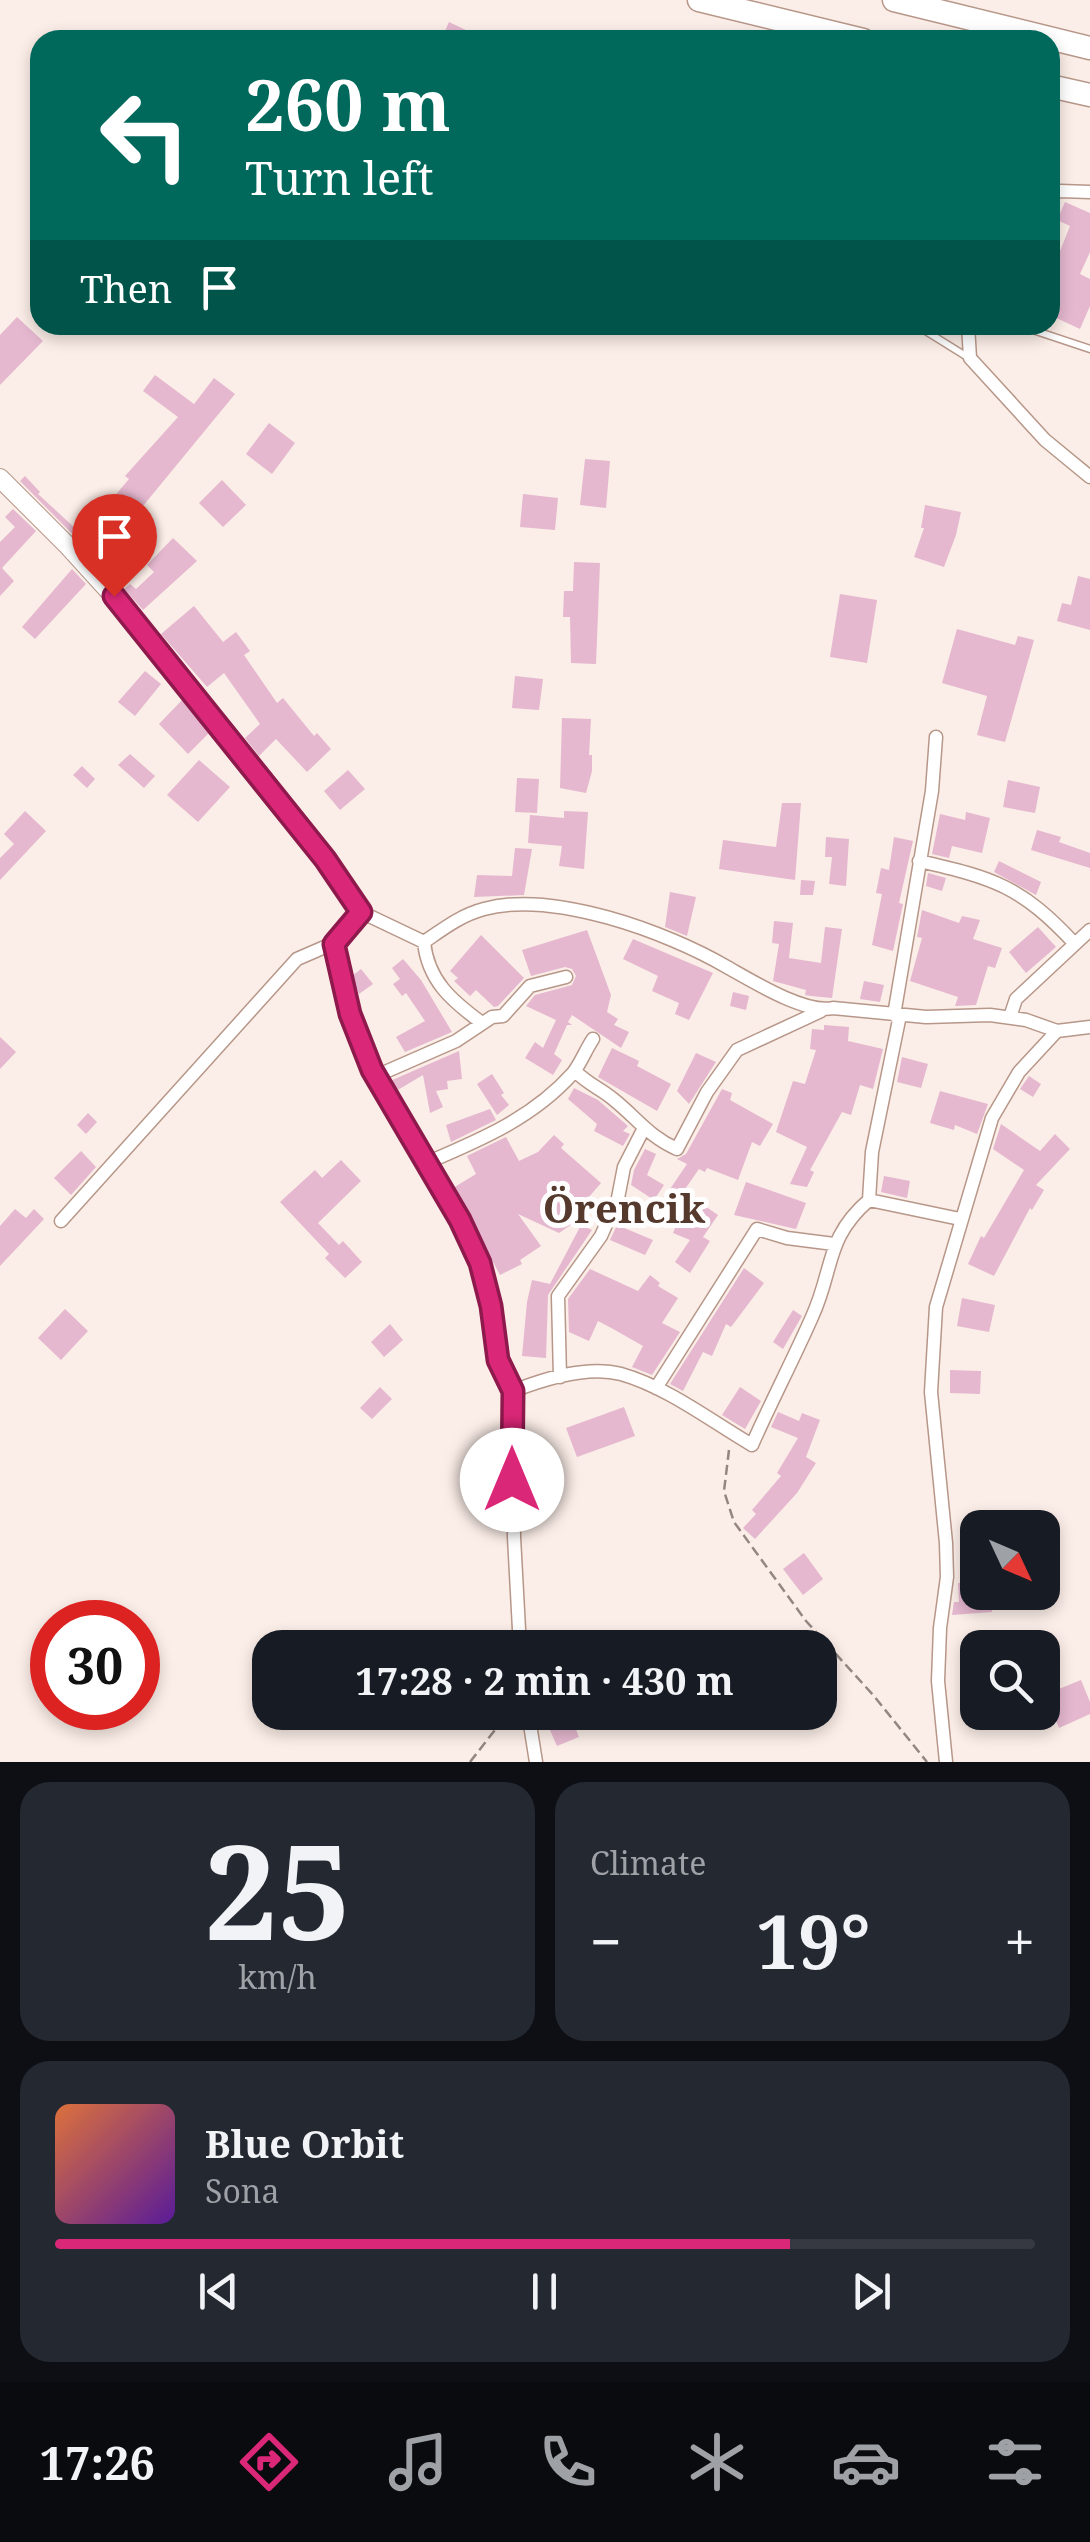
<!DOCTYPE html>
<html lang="en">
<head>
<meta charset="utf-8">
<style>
  :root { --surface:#171b24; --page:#242831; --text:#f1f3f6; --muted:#9ea1a6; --line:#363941; --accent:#db2777 }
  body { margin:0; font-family:"Noto Serif",serif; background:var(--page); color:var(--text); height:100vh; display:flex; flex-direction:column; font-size:38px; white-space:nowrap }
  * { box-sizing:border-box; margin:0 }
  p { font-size:32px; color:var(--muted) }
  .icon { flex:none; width:55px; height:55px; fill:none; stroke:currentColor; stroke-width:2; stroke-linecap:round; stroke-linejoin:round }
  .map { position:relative; height:1762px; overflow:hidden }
  .details { display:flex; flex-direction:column; gap:20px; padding:20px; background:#0d0f14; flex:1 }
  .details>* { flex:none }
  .top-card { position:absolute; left:30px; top:30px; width:1030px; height:305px; border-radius:30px; box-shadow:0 5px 15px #0003; background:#00695c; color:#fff; overflow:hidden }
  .needle { width:65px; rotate:134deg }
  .buttons { position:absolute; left:960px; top:1510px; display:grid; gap:20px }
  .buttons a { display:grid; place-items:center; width:100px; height:100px; border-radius:20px; background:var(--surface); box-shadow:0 5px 15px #0003; font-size:50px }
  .speed { position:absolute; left:30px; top:1600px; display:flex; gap:20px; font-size:50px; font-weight:700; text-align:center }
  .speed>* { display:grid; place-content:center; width:130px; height:130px; border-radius:50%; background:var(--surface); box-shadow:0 5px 15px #0003; line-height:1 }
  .speed .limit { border:15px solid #d22; background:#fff; color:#111 }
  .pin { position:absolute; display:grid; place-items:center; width:85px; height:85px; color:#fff; margin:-102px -42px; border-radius:50% 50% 50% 0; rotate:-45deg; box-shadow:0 0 10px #0007 }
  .pin .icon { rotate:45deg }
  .me { position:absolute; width:110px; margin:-55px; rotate:0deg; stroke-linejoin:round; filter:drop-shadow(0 0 8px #0008) }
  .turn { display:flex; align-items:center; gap:35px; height:210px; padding:0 50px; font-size:45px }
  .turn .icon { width:130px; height:130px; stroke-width:2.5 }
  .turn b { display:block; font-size:70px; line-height:85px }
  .then { display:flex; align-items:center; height:95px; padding:0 50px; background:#0003; gap:20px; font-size:38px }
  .big { font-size:75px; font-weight:700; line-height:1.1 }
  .details .tile { flex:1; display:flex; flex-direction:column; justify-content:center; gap:15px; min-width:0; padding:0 35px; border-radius:30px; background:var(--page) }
  .details .dial { align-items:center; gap:0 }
  .dial b { font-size:130px; line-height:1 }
  .song { display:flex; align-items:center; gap:30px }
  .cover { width:120px; height:120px; border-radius:15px; background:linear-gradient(135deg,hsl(20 70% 55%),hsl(270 70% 35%)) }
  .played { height:10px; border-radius:5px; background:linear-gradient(90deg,var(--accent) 75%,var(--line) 75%) }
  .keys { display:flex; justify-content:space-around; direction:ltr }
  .heat { display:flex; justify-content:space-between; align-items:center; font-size:55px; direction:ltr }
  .details .tiles { flex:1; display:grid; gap:20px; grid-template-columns:1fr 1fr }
  .tile:last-child { grid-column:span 2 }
  .trip { position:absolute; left:252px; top:1630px; width:585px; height:100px; border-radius:30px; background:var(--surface); box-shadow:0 5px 15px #0003; font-weight:700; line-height:100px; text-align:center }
  .tabs { display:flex; height:160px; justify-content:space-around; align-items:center; background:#090b0e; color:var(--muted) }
  .tabs .icon { width:70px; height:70px }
  .tabs .active { color:var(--accent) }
  .tabs b { font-size:45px; color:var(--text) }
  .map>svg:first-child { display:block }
</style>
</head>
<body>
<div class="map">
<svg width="1090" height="1762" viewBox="0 0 1090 1762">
  <rect width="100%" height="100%" fill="#fbede7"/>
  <path fill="#e5b8cf" d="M449 22 487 40H441Z
    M1065 202 1090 213V252L1080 274 1090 279V306L1080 329 1050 315V276L1070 226 1057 220Z
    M17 317 43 341 0 385V335Z
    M155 375 194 404 214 378 235 394 129 523 126 520 97 559 20 481 25 476 40 492 38 494 89 541 112 509 107 505 129 479 125 476 178 417 143 391Z
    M269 423 295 443 272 474 246 454Z
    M585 459 610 461 606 508 580 505Z
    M222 480 246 505 223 527 199 503Z
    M523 494 558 498 555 530 520 527Z
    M925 505 961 512 956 535 944 567 914 557 924 528H921Z
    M13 509 36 531 2 568 14 581 0 596V542L15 527 5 517Z
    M173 538 197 561 143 610 124 589 130 584 136 589 154 572 147 565Z
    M574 562 600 563 596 664 571 663 570 617H563L564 591H573Z
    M72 569 86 584 35 639 22 627Z
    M1078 576 1090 579V630L1057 621 1062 603 1071 605Z
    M840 594 877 600 867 663 830 657Z
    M194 606 223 642 236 632 250 651 244 655 277 703 283 698 314 736 317 733 331 749 307 772 276 739 259 756 245 738 260 724 224 673 207 687 161 634Z
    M957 629 1015 645 1018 636 1034 640 1005 742 977 735 987 696 942 683Z
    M145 671 161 684 135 716 118 702Z
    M515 676 543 679 539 710 512 708Z
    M182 700 209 733 188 754 159 724Z
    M562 718 591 719 589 755H592V771L586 793 560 788Z
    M130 754 155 776 144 788 118 765Z
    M199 760 230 787 198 822 167 795Z
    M82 766 95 779 87 788 73 775Z
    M348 770 365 789 340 810 324 791Z
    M517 778 539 779 537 813 515 812Z
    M1008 780 1040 787 1035 813 1003 807Z
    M782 803H801L795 880 719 869 723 840 776 847Z
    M25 811 46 831 0 880V858L14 844 4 834Z
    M564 811 588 812 584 869 559 866 562 846 528 843 530 815 564 818Z
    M966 812 990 818 982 853 952 846 949 858 932 854 940 814 965 820Z
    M1037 830 1061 837 1059 842 1090 853V868L1031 850Z
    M826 837 849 839 846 886 829 884 832 857H825Z
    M894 837 913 841 899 903 903 904 893 951 872 945 882 894 876 893 881 868 889 870Z
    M515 848 532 849 524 895 474 897 477 875 512 876Z
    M999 861 1041 882 1036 895 994 872Z
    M928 873 946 878 942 891 926 886Z
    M801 880 815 881 813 895H800Z
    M670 892 696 897 687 936 665 927Z
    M922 910 959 923 962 916 980 920 973 939 1002 948 995 968 988 966 976 1005 955 1006 958 997 910 981 922 938 917 937Z
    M774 921 793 923 789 958 821 963 825 927 842 929 832 998 811 996 805 995 806 990 773 981 779 944 772 943Z
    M1038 927 1056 947 1026 973 1009 952Z
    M587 930 611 995 607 1012 618 1019 614 1025 629 1032 621 1048 572 1015 568 1022 572 1025H567L554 1054 562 1060 553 1075 525 1058 535 1042 543 1048 556 1020 526 1006 535 995 572 985 576 976 572 969 565 967 531 976 522 950Z
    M481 935 524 978 498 1006 494 1007 476 990 470 996 454 981 458 978 450 971Z
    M633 939 713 973 689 1020 675 1014 679 1003 652 991 658 976 623 959Z
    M403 959 421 980 452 1032 405 1052 396 1037 425 1021 406 993 402 996 393 984 400 979 392 968Z
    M361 969 373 984 359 994 352 976Z
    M864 981 884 985 880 1002 860 999Z
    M733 992 749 996 746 1010 730 1006Z
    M824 1025 849 1027 848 1041 883 1049 873 1089 860 1085 851 1115 842 1112 810 1170 814 1172 807 1187 790 1184 807 1147 776 1132 793 1081 805 1084 816 1050 810 1049 812 1029 824 1030Z
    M0 1037 16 1052 0 1069Z
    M612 1048 639 1061 637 1066 671 1084 657 1111 598 1077Z
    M459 1051 462 1079 447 1081 448 1089 436 1091 443 1107 430 1113 423 1075 396 1091 390 1081Z
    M696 1053 716 1062 689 1104 677 1091Z
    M902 1057 928 1064 921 1088 897 1082Z
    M492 1074 504 1093 501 1095 509 1105 497 1115 477 1084Z
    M1029 1076 1041 1084 1033 1097 1020 1089Z
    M574 1088 598 1100 628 1126 623 1131 630 1134 623 1146 594 1131 597 1124 568 1099Z
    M722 1089 732 1093 730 1100 773 1124 760 1146 752 1142 738 1180 707 1168 705 1172 699 1169 678 1199 668 1192 687 1164 677 1159 686 1154Z
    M940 1091 988 1104 977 1134 955 1125 954 1130 930 1123Z
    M490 1109 496 1120 451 1142 446 1125Z
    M88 1113 97 1122 86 1134 77 1125Z
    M1001 1124 1040 1151 1055 1134 1070 1149 1036 1185 1044 1190 1032 1210 1030 1208 994 1276 968 1264 981 1236 984 1238 1024 1170 993 1149Z
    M554 1135 564 1144 561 1148 601 1183 570 1219 575 1222 559 1233 518 1214 541 1246 520 1260 522 1264 500 1275 453 1188 476 1174 467 1156 506 1137 519 1161 538 1152Z
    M645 1149 656 1154 647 1175 664 1185 654 1200 631 1185 634 1170Z
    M81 1151 96 1167 71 1195 54 1178Z
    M341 1160 361 1181 318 1223 339 1245 343 1241 362 1262 345 1278 325 1258 329 1254 280 1202 315 1170 322 1178Z
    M884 1176 910 1181 907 1198 881 1192Z
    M746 1182 806 1203 796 1229 734 1215Z
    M689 1195 718 1215 703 1237 710 1241 690 1273 675 1262 690 1240 673 1233Z
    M15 1209 26 1218 34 1209 44 1219 0 1266V1226Z
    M581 1225 592 1230 548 1295 546 1358 522 1356 527 1302 532 1280 550 1284Z
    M617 1225 653 1240 645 1255 610 1240Z
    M744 1268 764 1283 731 1327 726 1324 712 1356 703 1352 683 1391 670 1384Z
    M590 1269 638 1291 650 1275 660 1283 658 1286 678 1298 662 1323 680 1332 652 1375 632 1367 643 1346 615 1330 598 1321 589 1341 569 1332 568 1299Z
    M962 1298 995 1305 989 1332 957 1326Z
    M65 1309 88 1331 61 1360 38 1338Z
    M793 1310 802 1316 783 1349 773 1342Z
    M390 1324 403 1340 384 1357 371 1342Z
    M950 1370 981 1371 980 1394 950 1393Z
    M380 1387 392 1399 372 1419 360 1408Z
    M740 1387 761 1401 745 1429 722 1415Z
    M624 1407 635 1436 577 1457 566 1428Z
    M778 1412 799 1421 802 1413 820 1420 806 1457 816 1463 797 1493 755 1539 743 1528 756 1514 752 1510 781 1476 777 1473 798 1438 771 1427Z
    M804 1553 823 1579 803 1595 783 1569Z
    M978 1582V1592H991L992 1612 952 1615 954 1602H959L958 1583Z
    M1081 1680 1090 1702V1714L1059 1728 1047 1699 1056 1696 1054 1691Z
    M560 1712H569L579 1737 557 1746 545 1719Z
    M593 1712H606L609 1725 596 1728Z"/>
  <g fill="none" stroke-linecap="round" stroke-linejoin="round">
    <g stroke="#b79789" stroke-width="9">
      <path id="lane" d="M916 325 969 358
        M1018 325 1090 349"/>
    </g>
    <g stroke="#b79789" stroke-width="15">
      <path id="street" d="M1050 194 1060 191 1090 192
        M968 325 970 358 1045 440 1090 477
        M919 861C994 878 1021 886 1075 944
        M424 942 361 912 334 943 350 1014 372 1070 460 1220 487 1286 498 1360 513 1391 514 1537 520 1648
        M424 942C443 929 461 915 484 909 553 890 667 932 727 967 752 981 805 1014 833 1008L926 1017 990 1015 1026 1020 1057 1031 1090 1027
        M424 942C428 981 452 1001 482 1023
        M894 1015 932 791 936 737
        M1010 1017 1016 999 1090 930
        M575 1071C589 1085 600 1088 613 1099 637 1118 648 1136 677 1149L707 1092 737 1050 821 1011
        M376 1076 456 1041 492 1017 503 1016 530 986 566 977
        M426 1163C480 1140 533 1118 573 1073 581 1063 586 1049 593 1039
        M869 1200 960 1219
        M61 1221 297 959 334 943
        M560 1377 558 1296 601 1236 618 1198 624 1167 644 1128
        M656 1388 757 1229 787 1238 834 1244
        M513 1391C544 1379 587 1365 621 1374 667 1387 711 1421 752 1445 771 1402 793 1360 812 1317 834 1269 825 1238 869 1200L872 1152 900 1015
        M528 1712 536 1762
        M946 1762 938 1681 940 1628 947 1577 946 1543 931 1392 936 1307 992 1118 1019 1072 1057 1031"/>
    </g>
    <g stroke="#b79789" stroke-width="20">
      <path id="secondary" d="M0 478 68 546 129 613 325 859 361 912"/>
    </g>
    <g stroke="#b79789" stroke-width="25">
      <path id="highway" d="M699 0 863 40
        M894 0 1090 48
        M1050 86 1090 95"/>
    </g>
    <path stroke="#948781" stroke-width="2.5" stroke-dasharray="10 5" stroke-linecap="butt" d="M729 1450 724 1491 734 1522 806 1621 874 1696 927 1762
      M470 1762 509 1712"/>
    <use href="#lane" stroke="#fff" stroke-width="6"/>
    <use href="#street" stroke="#fff" stroke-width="12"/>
    <use href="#secondary" stroke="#fff" stroke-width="18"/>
    <use href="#highway" stroke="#fff" stroke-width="22"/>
  </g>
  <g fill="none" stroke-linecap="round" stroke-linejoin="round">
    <g stroke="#8e194d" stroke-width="25">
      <path id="route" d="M114 596 325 859 361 912 334 944 350 1014 372 1070 460 1220 480 1263 491 1306 498 1360 513 1391 512 1480"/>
    </g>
    <use href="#route" stroke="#db2777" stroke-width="18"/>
  </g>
  <g text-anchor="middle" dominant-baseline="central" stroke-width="10" stroke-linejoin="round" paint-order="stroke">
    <g font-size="40" font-weight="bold" fill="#54392c" stroke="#fefefe">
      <text x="624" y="1207">Örencik</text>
    </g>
  </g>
</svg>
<div class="buttons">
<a><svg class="needle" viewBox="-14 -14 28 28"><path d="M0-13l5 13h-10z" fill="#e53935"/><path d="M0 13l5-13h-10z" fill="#9ea1a6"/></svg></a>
<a><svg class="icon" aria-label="search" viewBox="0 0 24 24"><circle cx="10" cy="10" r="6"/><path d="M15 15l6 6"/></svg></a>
</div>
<div class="speed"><div class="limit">30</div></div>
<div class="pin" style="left:114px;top:596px;background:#d93025"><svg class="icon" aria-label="arrive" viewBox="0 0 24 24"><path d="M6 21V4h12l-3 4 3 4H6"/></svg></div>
<svg class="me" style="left:512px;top:1480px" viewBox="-20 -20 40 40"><circle r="19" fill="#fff"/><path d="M0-13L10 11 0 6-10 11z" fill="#db2777"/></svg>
<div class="trip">17:28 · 2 min · 430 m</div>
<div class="top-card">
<div class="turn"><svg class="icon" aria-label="left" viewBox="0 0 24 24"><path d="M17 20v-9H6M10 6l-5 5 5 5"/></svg><div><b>260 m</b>Turn left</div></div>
<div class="then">Then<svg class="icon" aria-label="arrive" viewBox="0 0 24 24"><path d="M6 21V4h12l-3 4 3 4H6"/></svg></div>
</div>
</div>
<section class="details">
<div class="tiles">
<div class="tile dial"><b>25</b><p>km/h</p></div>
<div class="tile"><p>Climate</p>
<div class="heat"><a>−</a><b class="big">19°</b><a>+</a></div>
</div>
<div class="tile">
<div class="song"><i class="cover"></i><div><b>Blue Orbit</b><p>Sona</p></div></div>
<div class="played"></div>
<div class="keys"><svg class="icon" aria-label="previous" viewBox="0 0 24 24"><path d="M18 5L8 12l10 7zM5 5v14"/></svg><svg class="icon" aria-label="pause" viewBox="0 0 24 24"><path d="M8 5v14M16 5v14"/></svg><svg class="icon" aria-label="next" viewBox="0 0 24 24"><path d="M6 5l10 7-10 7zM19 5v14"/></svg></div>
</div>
</div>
</section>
<nav class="tabs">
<b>17:26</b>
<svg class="icon active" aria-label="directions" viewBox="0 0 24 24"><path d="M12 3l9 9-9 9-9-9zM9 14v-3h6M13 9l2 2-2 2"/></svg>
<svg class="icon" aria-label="music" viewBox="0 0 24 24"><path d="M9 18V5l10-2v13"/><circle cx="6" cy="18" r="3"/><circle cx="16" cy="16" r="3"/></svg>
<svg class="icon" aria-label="phone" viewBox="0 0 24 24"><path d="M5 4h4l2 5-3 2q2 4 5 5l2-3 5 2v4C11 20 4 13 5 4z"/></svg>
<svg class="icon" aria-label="climate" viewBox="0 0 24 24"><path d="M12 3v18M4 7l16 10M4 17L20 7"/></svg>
<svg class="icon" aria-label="car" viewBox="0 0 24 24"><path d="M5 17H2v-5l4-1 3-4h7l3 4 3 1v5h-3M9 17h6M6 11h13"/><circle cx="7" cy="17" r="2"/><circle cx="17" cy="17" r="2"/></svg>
<svg class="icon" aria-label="filters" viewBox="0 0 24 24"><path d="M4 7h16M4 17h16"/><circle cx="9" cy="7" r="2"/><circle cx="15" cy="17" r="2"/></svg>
</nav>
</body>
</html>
